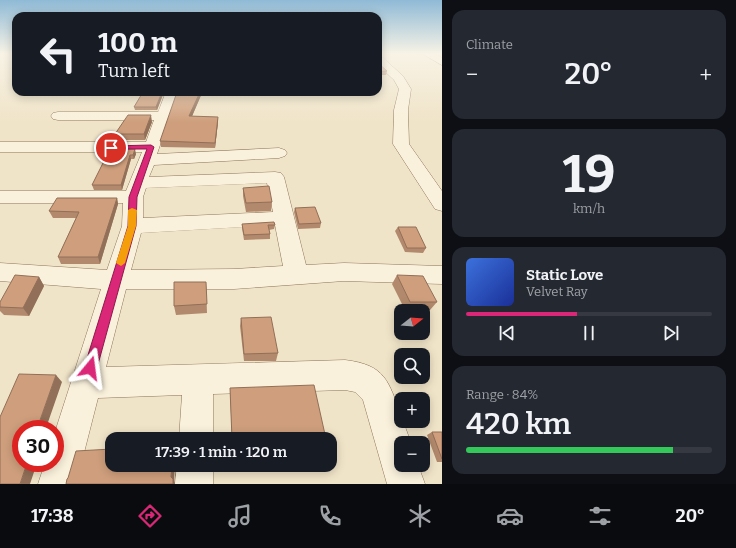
<!DOCTYPE html>
<html lang="en">
<head>
<meta charset="utf-8">
<style>
  :root { --surface:#171b24; --page:#242831; --text:#f1f3f6; --muted:#9ea1a6; --line:#363941; --accent:#db2777 }
  body { margin:0; font-family:Bitter,serif; background:var(--page); color:var(--text); height:100vh; display:flex; flex-direction:column; font-size:15px; white-space:nowrap }
  * { box-sizing:border-box; margin:0 }
  p { font-size:13px; color:var(--muted) }
  .icon { flex:none; width:22px; height:22px; fill:none; stroke:currentColor; stroke-width:2; stroke-linecap:round; stroke-linejoin:round }
  .map { position:relative; flex:1; overflow:hidden }
  .sheet { display:flex; flex-direction:column; gap:10px; padding:10px; background:#0d0f14; width:294px }
  .sheet>* { flex:none }
  .hud { position:absolute; left:12px; top:12px; width:370px; height:84px; border-radius:12px; box-shadow:0 2px 10px #0003; background:#171b24; color:var(--text); overflow:hidden }
  .needle { width:26px; rotate:73deg }
  .buttons { position:absolute; left:394px; top:304px; display:grid; gap:8px }
  .buttons a { display:grid; place-items:center; width:36px; height:36px; border-radius:8px; background:var(--surface); box-shadow:0 2px 10px #0003; font-size:20px }
  .speed { position:absolute; left:12px; top:420px; display:flex; gap:8px; font-size:20px; font-weight:700; text-align:center }
  .speed>* { display:grid; place-content:center; width:52px; height:52px; border-radius:50%; background:var(--surface); box-shadow:0 2px 10px #0003; line-height:1 }
  .speed .limit { border:6px solid #d22; background:#fff; color:#111 }
  .pin { position:absolute; display:grid; place-items:center; width:34px; height:34px; color:#fff; margin:-17px; border:2px solid #fff; border-radius:50%; box-shadow:0 1px 4px #0007 }
  .me { position:absolute; width:44px; margin:-22px; rotate:16deg; stroke-linejoin:round; filter:drop-shadow(0 0 3px #0008) }
  .turn { display:flex; align-items:center; gap:14px; height:84px; padding:0 20px; font-size:18px }
  .turn .icon { width:52px; height:52px; stroke-width:2.5 }
  .turn b { display:block; font-size:28px; line-height:34px }
  .big { font-size:30px; font-weight:600; line-height:1.1 }
  .sheet .widget { flex:1; display:flex; flex-direction:column; justify-content:center; gap:6px; min-width:0; padding:0 14px; border-radius:12px; background:var(--page) }
  .sheet .dial { align-items:center; gap:0 }
  .dial b { font-size:52px; line-height:1 }
  .song { display:flex; align-items:center; gap:12px }
  .cover { width:48px; height:48px; border-radius:6px; background:linear-gradient(135deg,hsl(220 70% 55%),hsl(230 70% 35%)) }
  .played { height:4px; border-radius:2px; background:linear-gradient(90deg,var(--accent) 45%,var(--line) 45%) }
  .keys { display:flex; justify-content:space-around; direction:ltr }
  .heat { display:flex; justify-content:space-between; align-items:center; font-size:22px; direction:ltr }
  .charge { height:6px; border-radius:3px; background:linear-gradient(90deg,#34c759 84%,var(--line) 0) }
  .trip { position:absolute; left:105px; top:432px; width:232px; height:40px; border-radius:12px; background:var(--surface); box-shadow:0 2px 10px #0003; font-weight:600; line-height:40px; text-align:center }
  .tabs { display:flex; height:64px; justify-content:space-around; align-items:center; background:#090b0e; color:var(--muted) }
  .tabs .icon { width:28px; height:28px }
  .tabs .on { color:var(--accent) }
  .tabs b { font-size:18px; color:var(--text) }
  main { display:flex; flex:1; min-height:0 }
  .map>svg:first-child { display:block }
</style>
</head>
<body>
<main>
<div class="map">
<svg width="442" height="484" viewBox="0 0 442 484">
  <rect width="100%" height="100%" fill="#f0e4c8"/>
  <g fill="none" stroke-linecap="round" stroke-linejoin="round">
    <g stroke="#8d765c" stroke-width="1">
      <path id="minor" d="M423 54H436L442 58V65Z
        M378 56 382 57 403 76 411 89 408 110 409 144 442 191V211L435 209 393 144 394 110 399 89 394 80 378 65Z
        M166 92H178L157 154 279 148 285 150 287 153 285 156 279 158 154 165 149 177 275 172 281 173 284 177 306 265 344 263 442 266V284L344 281 234 289H126L106 367 345 360C386 365 388 381 401 415V421H403L411 443H401V465H418L425 484H387L363 400 355 392 345 390 213 394V439H179L182 395 98 398 76 484H38L45 463H55V432L101 289 0 281V263L107 270 122 226 123 203H0V191H126L142 152H0V142H146L154 120H58L53 119 51 116 53 113 58 112H158ZM267 183 273 212 143 218V197L146 188ZM275 225 283 266 234 269 131 270 141 233Z
        M177 465H213V484H175Z"/>
    </g>
    <use href="#minor" fill="#faf1dc" fill-rule="evenodd"/>
  </g>
  <path fill="#b2896c" d="M378 63 387 71 386 75H378Z
    M143 92H164L157 110H135L134 107Z
    M202 93 192 116 218 117V122L215 148 161 147 160 141Z
    M152 122 145 140H117L115 134Z
    M110 149 136 154 134 159H131L122 190H94L92 185Z
    M243 188 272 202 271 211 246 212 243 196Z
    M117 198 118 204 100 264H61L58 257 76 218H53L49 211Z
    M295 208 321 223 320 228 298 229 294 212Z
    M242 224 275 225 274 229 269 230 270 234V239L244 240 242 228Z
    M398 227 426 248 423 253 405 252 395 231Z
    M397 275 437 302 430 310H405L392 284Z
    M39 277 44 286 29 316 4 315 0 311V302Z
    M206 282 207 313 176 315 174 306Z
    M241 318 278 353 276 361H244L240 326Z
    M230 388 326 439H232L230 395Z
    M432 432H442V462H437L427 435Z"/>
  <path fill="#916f58" d="M162 92H164L157 110 156 107Z
    M200 92H202V93L190 121 189 116Z
    M151 115 152 122 145 140 144 134Z
    M218 117V122L215 148V143Z
    M135 149 136 154 134 159 133 155Z
    M130 155 131 159 122 190 121 185Z
    M117 198 118 204 100 264 98 257Z
    M39 277 44 286 29 316 23 308Z
    M56 375 62 382 46 428 48 429H39V423Z
    M27 463H37L30 484H20Z
    M172 465H175L174 481 175 484H173L171 477Z"/>
  <path fill="#cf9f7d" stroke="#916f58" d="M378 63 387 71 378 72Z
    M143 92H162L156 107H134Z
    M177 92H200L189 116 218 117 215 143 160 141Z
    M128 115H151L144 134H115Z
    M110 149H135L133 155H130L121 185H92Z
    M269 186 272 202 246 203 243 188Z
    M57 198H117L98 257H58L79 212 49 211Z
    M315 207 321 223 299 224 295 208Z
    M274 222 275 225H268L270 234 244 235 242 224Z
    M398 227H416L426 248H407Z
    M15 275 39 277 23 308 0 307V302Z
    M397 275 423 276 437 302H410Z
    M174 282H206L207 304 174 306Z
    M271 317 278 353 244 354 241 318Z
    M19 374 56 375 39 423H41L39 429H21V463H27L20 484H0V417Z
    M314 385 326 439H232L230 388Z
    M432 432H442V459Z
    M112 449V465H172L171 477 173 479V484H66L67 479 68 478 76 451Z"/>
  <linearGradient id="sky" x2="0" y2="1"><stop stop-color="#8fbad6"/><stop offset="0.44" stop-color="#f8f3e6"/><stop offset="1" stop-color="#f8f3e6" stop-opacity="0"/></linearGradient>
  <rect width="442" height="122" fill="url(#sky)"/>
  <path fill="#db2777" stroke="#8e194d" d="M151 145 154 147 137 197 136 226 97 368 95 372 90 374 86 372 84 368 128 226 129 197 147 149H111L108 148 111 146Z"/>
  <path fill="#f59e0b" d="M132 208 137 210 136 226 125 263 121 266 116 263 128 226V210Z"/>
</svg>
<div class="buttons">
<a><svg class="needle" viewBox="-14 -14 28 28"><path d="M0-13l5 13h-10z" fill="#e53935"/><path d="M0 13l5-13h-10z" fill="#9ea1a6"/></svg></a>
<a><svg class="icon" aria-label="search" viewBox="0 0 24 24"><circle cx="10" cy="10" r="6"/><path d="M15 15l6 6"/></svg></a>
<a>+</a>
<a>−</a>
</div>
<div class="speed"><div class="limit">30</div></div>
<div class="pin" style="left:111px;top:148px;background:#d93025"><svg class="icon" aria-label="arrive" viewBox="0 0 24 24"><path d="M6 21V4h12l-3 4 3 4H6"/></svg></div>
<svg class="me" style="left:90px;top:368px" viewBox="-20 -20 40 40"><path d="M0-17L14 15 0 8-14 15z" fill="#db2777" stroke="#fff" stroke-width="4"/></svg>
<div class="trip">17:39 · 1 min · 120 m</div>
<div class="hud">
<div class="turn"><svg class="icon" aria-label="left" viewBox="0 0 24 24"><path d="M17 20v-9H6M10 6l-5 5 5 5"/></svg><div><b>100 m</b>Turn left</div></div>
</div>
</div>
<section class="sheet">
<div class="widget"><p>Climate</p>
<div class="heat"><a>−</a><b class="big">20°</b><a>+</a></div>
</div>
<div class="widget dial"><b>19</b><p>km/h</p></div>
<div class="widget">
<div class="song"><i class="cover"></i><div><b>Static Love</b><p>Velvet Ray</p></div></div>
<div class="played"></div>
<div class="keys"><svg class="icon" aria-label="previous" viewBox="0 0 24 24"><path d="M18 5L8 12l10 7zM5 5v14"/></svg><svg class="icon" aria-label="pause" viewBox="0 0 24 24"><path d="M8 5v14M16 5v14"/></svg><svg class="icon" aria-label="next" viewBox="0 0 24 24"><path d="M6 5l10 7-10 7zM19 5v14"/></svg></div>
</div>
<div class="widget"><p>Range · 84%</p><b class="big">420 km</b><div class="charge"></div></div>
</section>
</main>
<nav class="tabs">
<b>17:38</b>
<svg class="icon on" aria-label="directions" viewBox="0 0 24 24"><path d="M12 3l9 9-9 9-9-9zM9 14v-3h6M13 9l2 2-2 2"/></svg>
<svg class="icon" aria-label="music" viewBox="0 0 24 24"><path d="M9 18V5l10-2v13"/><circle cx="6" cy="18" r="3"/><circle cx="16" cy="16" r="3"/></svg>
<svg class="icon" aria-label="phone" viewBox="0 0 24 24"><path d="M5 4h4l2 5-3 2q2 4 5 5l2-3 5 2v4C11 20 4 13 5 4z"/></svg>
<svg class="icon" aria-label="climate" viewBox="0 0 24 24"><path d="M12 3v18M4 7l16 10M4 17L20 7"/></svg>
<svg class="icon" aria-label="car" viewBox="0 0 24 24"><path d="M5 17H2v-5l4-1 3-4h7l3 4 3 1v5h-3M9 17h6M6 11h13"/><circle cx="7" cy="17" r="2"/><circle cx="17" cy="17" r="2"/></svg>
<svg class="icon" aria-label="filters" viewBox="0 0 24 24"><path d="M4 7h16M4 17h16"/><circle cx="9" cy="7" r="2"/><circle cx="15" cy="17" r="2"/></svg>
<b>20°</b>
</nav>
</body>
</html>
